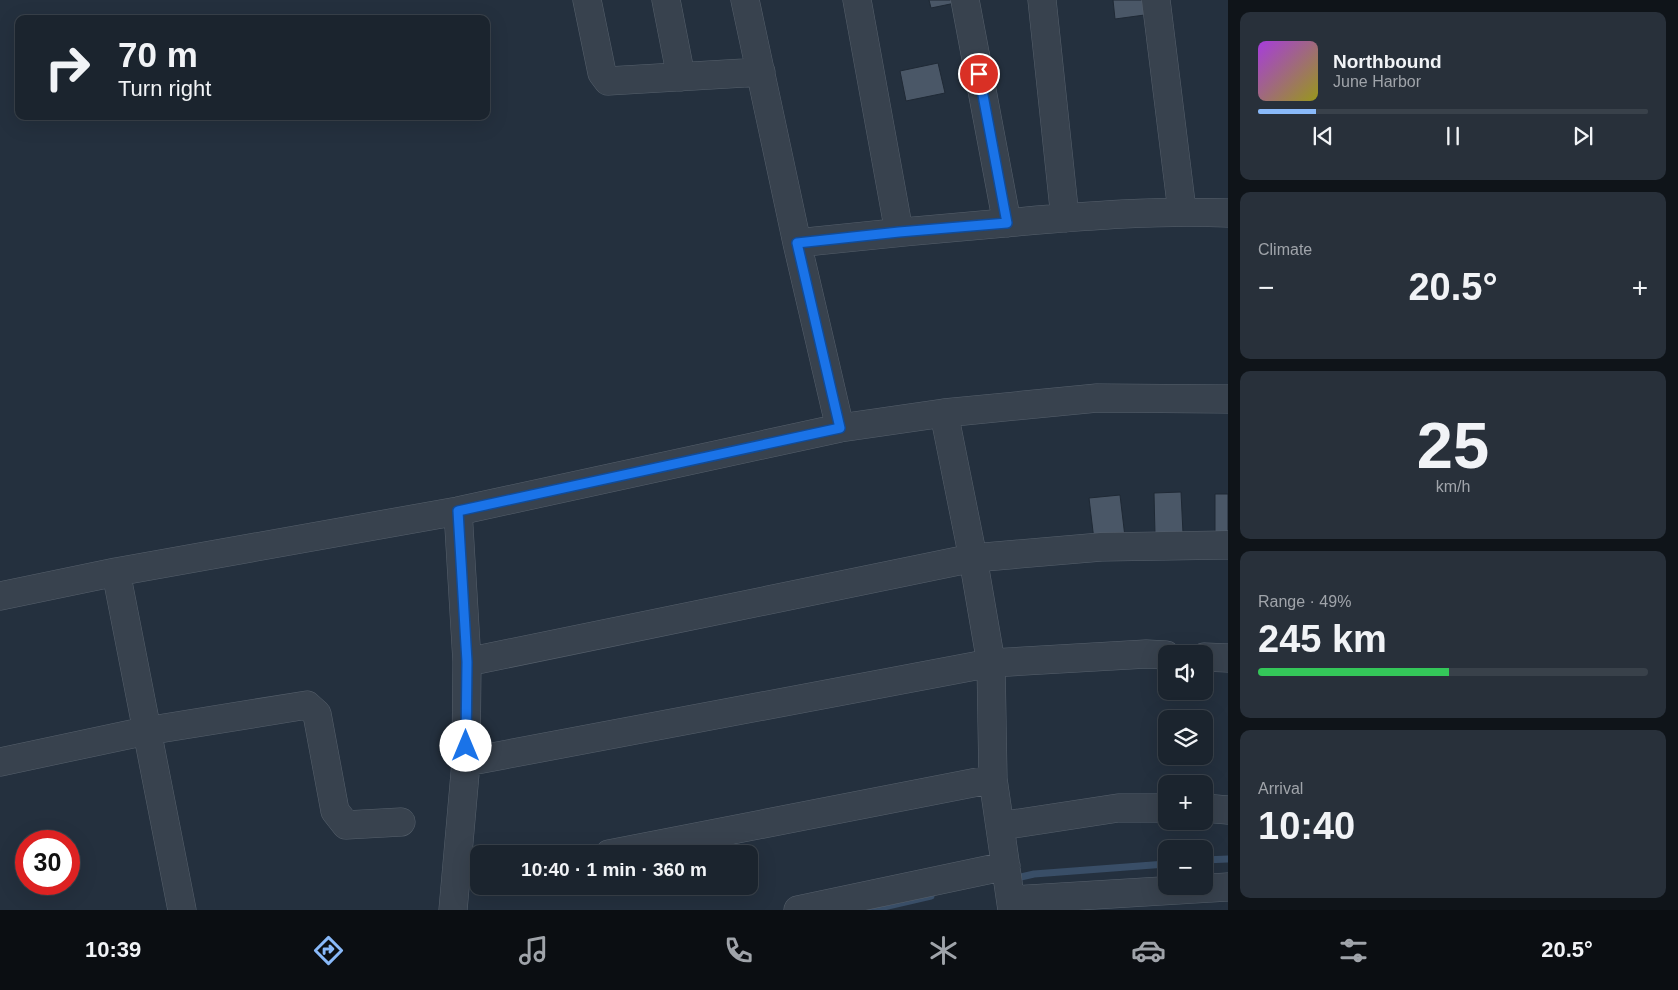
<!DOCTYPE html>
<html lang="en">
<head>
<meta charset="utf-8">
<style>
  :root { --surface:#1b242e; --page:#28303a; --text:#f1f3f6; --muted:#a0a4aa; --line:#39414a; --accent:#89b9f9 }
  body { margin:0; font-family:Helvetica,sans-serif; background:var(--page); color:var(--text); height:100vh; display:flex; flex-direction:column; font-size:19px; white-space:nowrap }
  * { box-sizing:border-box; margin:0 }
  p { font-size:16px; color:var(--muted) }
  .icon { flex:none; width:28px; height:28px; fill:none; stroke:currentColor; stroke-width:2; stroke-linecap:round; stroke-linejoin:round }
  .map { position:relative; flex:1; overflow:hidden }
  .details { display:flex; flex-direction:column; gap:12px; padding:12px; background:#0f1419; width:450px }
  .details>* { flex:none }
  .hud { position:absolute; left:15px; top:15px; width:475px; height:105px; border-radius:10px; box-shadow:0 5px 20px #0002,0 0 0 1px var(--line); background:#1b242e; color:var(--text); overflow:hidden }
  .fabs { position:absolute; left:1158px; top:645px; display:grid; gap:10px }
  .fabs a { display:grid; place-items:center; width:55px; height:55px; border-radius:10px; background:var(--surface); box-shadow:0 5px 20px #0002,0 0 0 1px var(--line); font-size:25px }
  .speed { position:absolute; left:15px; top:830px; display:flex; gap:10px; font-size:25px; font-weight:700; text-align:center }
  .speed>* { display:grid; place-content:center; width:65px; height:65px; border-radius:50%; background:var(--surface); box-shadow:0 5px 20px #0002,0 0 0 1px var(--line); line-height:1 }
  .speed .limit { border:8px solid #d22; background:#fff; color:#111 }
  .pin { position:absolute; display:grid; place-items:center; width:42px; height:42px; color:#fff; margin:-21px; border:2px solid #fff; border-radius:50%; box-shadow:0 1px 5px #0007 }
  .me { position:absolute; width:55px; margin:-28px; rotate:0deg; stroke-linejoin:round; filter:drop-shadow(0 0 4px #0008) }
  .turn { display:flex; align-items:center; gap:18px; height:105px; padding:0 20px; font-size:22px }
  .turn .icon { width:65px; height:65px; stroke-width:2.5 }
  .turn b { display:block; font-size:35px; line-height:42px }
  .big { font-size:38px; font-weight:700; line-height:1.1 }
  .details .tile { flex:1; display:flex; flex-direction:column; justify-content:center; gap:8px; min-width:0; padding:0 18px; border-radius:10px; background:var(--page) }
  .details .dial { align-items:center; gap:0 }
  .dial b { font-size:65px; line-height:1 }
  .song { display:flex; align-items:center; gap:15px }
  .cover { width:60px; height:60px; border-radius:8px; background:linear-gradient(135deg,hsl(280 70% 55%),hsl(60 70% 35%)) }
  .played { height:5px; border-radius:2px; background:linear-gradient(90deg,var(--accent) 15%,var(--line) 15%) }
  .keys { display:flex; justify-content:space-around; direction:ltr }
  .heat { display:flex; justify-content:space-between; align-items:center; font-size:28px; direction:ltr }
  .charge { height:8px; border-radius:4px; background:linear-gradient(90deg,#34c759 49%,var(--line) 0) }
  .trip { position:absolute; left:470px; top:845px; width:288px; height:50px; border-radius:10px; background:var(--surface); box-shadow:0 5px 20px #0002,0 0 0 1px var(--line); font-weight:700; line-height:50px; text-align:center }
  .tab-bar { display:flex; height:80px; justify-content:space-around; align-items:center; background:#0b0e12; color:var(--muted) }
  .tab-bar .icon { width:35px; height:35px }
  .tab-bar .selected { color:var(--accent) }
  .tab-bar b { font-size:22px; color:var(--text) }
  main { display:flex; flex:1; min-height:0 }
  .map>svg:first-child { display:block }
</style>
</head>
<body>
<main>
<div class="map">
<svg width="1228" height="910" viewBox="0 0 1228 910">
  <rect width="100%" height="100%" fill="#24303e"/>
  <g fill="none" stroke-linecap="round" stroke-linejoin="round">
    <path stroke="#394e67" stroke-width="7" d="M1204 860 1228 859
      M1012 879 1034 874 1166 864
      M871 910 931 896"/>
  </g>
  <path fill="#4a5767" stroke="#1f2935" d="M929 0H964L965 1 931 8Z
    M1113 0H1150L1152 14 1115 19Z
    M938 63 945 93 906 101 900 71Z
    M1181 492 1183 533 1155 534 1154 493Z
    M1215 494H1228V535H1215Z
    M1120 495 1125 537 1094 540 1089 498Z"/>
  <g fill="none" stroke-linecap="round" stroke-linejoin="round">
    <g stroke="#56606c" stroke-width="29">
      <path id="minor" d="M587 0 602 73 608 81 761 72
        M666 0 681 77
        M745 0 797 243 840 428
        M857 0 899 232
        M965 0 1007 223
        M1042 0 1065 218
        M1156 0 1182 211
        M797 243C870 235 943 228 1016 222 1087 216 1157 210 1228 213
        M944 413 973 558 991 663 993 779 1012 910
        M116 572 182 910
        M0 596 116 572 458 511 840 428 944 413 1097 398 1228 399
        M1204 657 1228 658
        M467 662 973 558 1101 547 1228 545
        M0 762 146 731 307 705 317 714 335 811 346 825 401 822
        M466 762 991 663 1146 654 1166 655
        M1204 808 1228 810
        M1000 826 1118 808H1166
        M609 854 993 779
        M1011 900 1228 887
        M453 910 466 762 467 662 458 511
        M798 910 1006 866"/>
    </g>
    <use href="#minor" stroke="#38424e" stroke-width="28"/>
  </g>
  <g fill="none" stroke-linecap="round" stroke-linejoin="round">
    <g stroke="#114b97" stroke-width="12">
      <path id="route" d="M466 746 467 662 458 511 840 428 797 243 899 232 1007 223 979 74"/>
    </g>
    <use href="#route" stroke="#1a73e8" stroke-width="9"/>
  </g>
</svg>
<div class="fabs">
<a><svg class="icon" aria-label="sound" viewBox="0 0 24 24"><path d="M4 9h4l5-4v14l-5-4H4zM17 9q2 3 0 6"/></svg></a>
<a><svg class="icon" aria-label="layers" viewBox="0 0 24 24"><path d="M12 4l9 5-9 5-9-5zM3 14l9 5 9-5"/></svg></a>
<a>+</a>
<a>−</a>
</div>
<div class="speed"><div class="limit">30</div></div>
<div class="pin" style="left:979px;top:74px;background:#d93025"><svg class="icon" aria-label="arrive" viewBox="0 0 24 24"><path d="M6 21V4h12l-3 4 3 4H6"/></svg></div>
<svg class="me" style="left:466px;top:746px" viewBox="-20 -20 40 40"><circle r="19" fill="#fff"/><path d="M0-13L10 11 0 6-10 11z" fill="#1a73e8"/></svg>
<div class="trip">10:40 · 1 min · 360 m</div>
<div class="hud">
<div class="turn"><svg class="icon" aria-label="right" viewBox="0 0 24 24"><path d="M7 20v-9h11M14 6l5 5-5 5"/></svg><div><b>70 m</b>Turn right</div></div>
</div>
</div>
<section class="details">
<div class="tile">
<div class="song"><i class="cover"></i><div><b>Northbound</b><p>June Harbor</p></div></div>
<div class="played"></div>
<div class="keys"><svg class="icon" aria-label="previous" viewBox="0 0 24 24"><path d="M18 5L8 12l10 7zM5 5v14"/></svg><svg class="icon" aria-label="pause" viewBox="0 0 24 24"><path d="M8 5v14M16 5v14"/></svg><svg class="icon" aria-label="next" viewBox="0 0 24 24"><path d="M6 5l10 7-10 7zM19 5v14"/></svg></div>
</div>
<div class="tile"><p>Climate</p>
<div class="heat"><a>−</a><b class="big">20.5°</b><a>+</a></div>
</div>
<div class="tile dial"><b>25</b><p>km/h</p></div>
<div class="tile"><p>Range · 49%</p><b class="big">245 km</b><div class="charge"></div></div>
<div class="tile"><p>Arrival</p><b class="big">10:40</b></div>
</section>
</main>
<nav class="tab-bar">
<b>10:39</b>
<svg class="icon selected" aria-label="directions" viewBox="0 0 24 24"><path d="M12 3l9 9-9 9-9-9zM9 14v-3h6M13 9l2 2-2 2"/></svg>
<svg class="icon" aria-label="music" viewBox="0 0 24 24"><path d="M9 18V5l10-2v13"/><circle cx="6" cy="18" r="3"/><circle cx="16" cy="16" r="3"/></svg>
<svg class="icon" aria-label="phone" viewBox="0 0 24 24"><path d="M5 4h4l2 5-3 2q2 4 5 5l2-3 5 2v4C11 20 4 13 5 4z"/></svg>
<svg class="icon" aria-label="climate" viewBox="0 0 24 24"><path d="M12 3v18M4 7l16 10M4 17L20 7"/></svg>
<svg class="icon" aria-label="car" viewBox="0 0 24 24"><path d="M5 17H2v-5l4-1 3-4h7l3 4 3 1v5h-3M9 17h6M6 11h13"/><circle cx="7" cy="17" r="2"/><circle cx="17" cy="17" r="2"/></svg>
<svg class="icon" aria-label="filters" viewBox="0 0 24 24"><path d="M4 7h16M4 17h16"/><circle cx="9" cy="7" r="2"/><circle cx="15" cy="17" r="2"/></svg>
<b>20.5°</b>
</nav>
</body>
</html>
